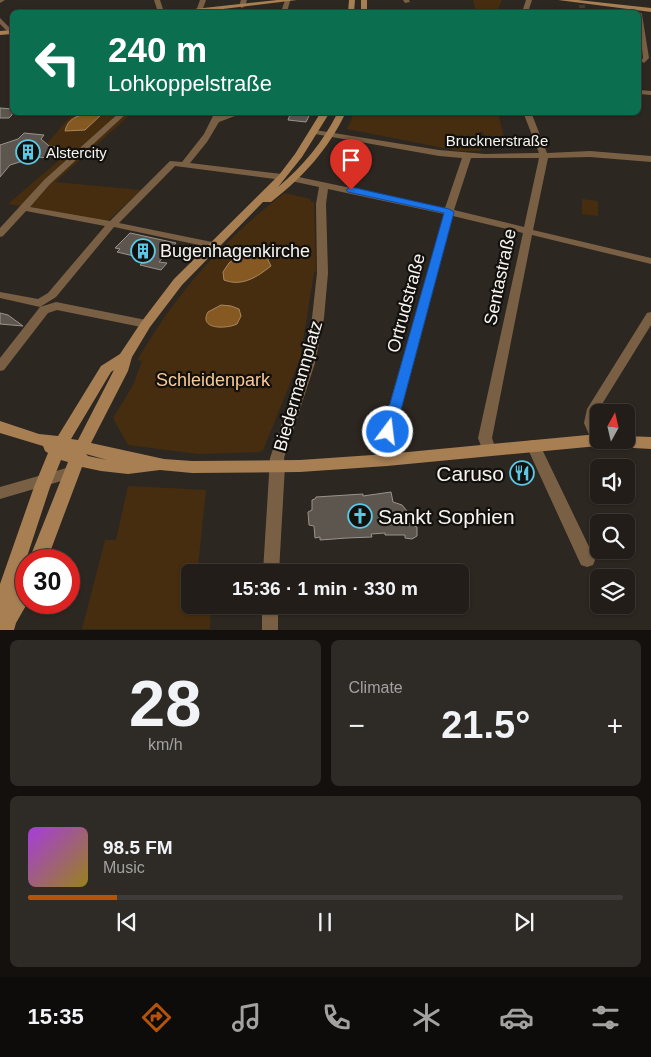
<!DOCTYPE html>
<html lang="en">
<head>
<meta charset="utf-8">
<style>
  :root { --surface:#221d19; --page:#2e2a26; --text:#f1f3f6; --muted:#a2a2a2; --line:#3f3b38; --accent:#b45309 }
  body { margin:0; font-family:Arial,sans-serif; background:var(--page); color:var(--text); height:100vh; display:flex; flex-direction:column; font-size:19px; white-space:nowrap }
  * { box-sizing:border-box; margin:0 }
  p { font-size:16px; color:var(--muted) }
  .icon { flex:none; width:28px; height:28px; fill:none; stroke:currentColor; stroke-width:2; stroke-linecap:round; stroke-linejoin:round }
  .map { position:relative; height:630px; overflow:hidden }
  .details { display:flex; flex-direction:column; gap:10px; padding:10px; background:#13100e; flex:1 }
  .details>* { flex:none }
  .guide { position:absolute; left:10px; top:10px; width:631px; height:105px; border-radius:8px; box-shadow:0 1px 4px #0004,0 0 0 1px var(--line); background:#0b6e4f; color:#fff; overflow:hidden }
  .needle { width:32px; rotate:8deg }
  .fabs { position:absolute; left:590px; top:404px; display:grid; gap:10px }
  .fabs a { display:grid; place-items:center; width:45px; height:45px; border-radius:8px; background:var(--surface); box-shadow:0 1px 4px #0004,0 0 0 1px var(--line); font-size:25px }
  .speed { position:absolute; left:15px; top:549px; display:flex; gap:10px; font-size:25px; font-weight:700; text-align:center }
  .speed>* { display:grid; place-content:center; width:65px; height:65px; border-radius:50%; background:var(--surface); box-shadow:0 1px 4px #0004,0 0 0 1px var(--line); line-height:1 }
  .speed .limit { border:8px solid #d22; background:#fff; color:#111 }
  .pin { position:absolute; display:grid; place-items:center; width:42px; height:42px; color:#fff; margin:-51px -21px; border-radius:50% 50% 50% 0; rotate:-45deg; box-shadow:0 0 5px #0007 }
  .pin .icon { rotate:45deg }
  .me { position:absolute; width:55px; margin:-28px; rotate:15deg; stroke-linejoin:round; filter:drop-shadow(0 0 4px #0008) }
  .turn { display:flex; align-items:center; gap:18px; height:105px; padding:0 15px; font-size:22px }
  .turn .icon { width:65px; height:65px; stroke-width:2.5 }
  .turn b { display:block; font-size:35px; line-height:42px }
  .big { font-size:38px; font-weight:800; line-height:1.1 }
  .details .widget { flex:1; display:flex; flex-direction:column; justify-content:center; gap:8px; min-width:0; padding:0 18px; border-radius:8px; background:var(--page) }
  .details .dial { align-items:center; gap:0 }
  .dial b { font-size:65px; line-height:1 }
  .song { display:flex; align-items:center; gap:15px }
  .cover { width:60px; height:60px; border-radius:8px; background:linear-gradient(135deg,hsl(280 70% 55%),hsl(50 70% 35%)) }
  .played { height:5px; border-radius:2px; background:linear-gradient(90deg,var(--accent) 15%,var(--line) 15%) }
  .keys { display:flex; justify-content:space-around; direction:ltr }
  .heat { display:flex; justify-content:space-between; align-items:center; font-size:28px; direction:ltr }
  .details .tiles { flex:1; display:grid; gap:10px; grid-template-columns:1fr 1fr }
  .widget:last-child { grid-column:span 2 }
  .trip { position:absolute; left:181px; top:564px; width:288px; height:50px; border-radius:8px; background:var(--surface); box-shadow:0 1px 4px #0004,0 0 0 1px var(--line); font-weight:800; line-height:50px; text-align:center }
  .menu { display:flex; height:80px; justify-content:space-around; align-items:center; background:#0e0c0a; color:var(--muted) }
  .menu .icon { width:35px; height:35px }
  .menu .selected { color:var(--accent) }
  .menu b { font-size:22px; color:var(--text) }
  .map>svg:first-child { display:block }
</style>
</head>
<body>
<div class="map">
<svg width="651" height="630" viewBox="0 0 651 630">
  <rect width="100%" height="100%" fill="#2d2721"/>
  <path fill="#462d0f" d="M473 0H502L497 12H476Z
    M87 113H132L55 182 141 190 107 222 8 204 71 150 43 148 70 117Z
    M354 113H498L504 137 484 136 483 132H480L479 139 481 151H459L347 129Z
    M285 193 311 199V202H314L316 272 314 273 300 359 263 450 260 452 198 454 128 445 113 418 132 387 142 361 137 360C148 343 159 324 171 308 203 265 242 224 285 193Z
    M582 199 598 201V216L582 214Z
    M128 486 206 490 198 567 212 568V572H190V605H211L210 629H82L105 540H116Z"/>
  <path fill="#855921" stroke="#a8885f" d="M89 113H103L85 130 65 131C68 118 77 116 89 113Z
    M259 251 271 255 268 260 271 266C257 277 242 287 224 280L223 272 229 263 243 252Z
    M221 305 231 306 239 309 241 316 237 324C227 329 198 330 208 312Z"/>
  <path fill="#5d564f" stroke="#9a938b" d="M0 108 12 109V115L9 118H0Z
    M291 112H310V114L306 122 288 120Z
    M24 133 44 135 41 139 49 146 57 147 54 150H56L50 158 36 157 10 165 0 177V145L18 139Z
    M130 233 176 243 159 262 167 263 161 270 140 265 146 259 117 252 120 249 115 248Z
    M0 313 8 315 23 326 0 324Z
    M391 492 393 502 402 505 407 511 406 522 417 527V536L412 539 405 538V535H385V533L371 534 372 537 347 538 320 540V537L315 538 314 526 309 525 308 512 312 510V500L315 499 316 497 363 494V496Z"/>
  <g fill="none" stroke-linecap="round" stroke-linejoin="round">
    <path stroke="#413c36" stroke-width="6" stroke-dasharray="6 3" stroke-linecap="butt" d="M582 5V8"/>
    <path fill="#796045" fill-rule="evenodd" d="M0 0H5L0 3Z
      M154 0H160L164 12H158Z
      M200 0H206L202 11 198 12 196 11Z
      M241 0H247L245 6 242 8 239 6Z
      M285 0 290 1 287 12H281Z
      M403 0H409L410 2 405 3Z
      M526 0H532L528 12H522Z
      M638 12 641 13 642 14 649 58 644 63 641 61 643 58Z
      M0 18 12 30V35L10 34 0 24Z
      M639 90 651 91V95L639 94Z
      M120 112H128L50 184 30 207 110 221 170 161 182 162 204 134 215 112H221V116L226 115 223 112H234L235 116 219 122 207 142 190 163 282 174 286 177 282 180 175 166 119 223 217 243 218 245 217 247 213 248 114 227 56 297 40 307 0 298V292L38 299 48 293 105 226 26 211 3 236 0 237V228L44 180Z
      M523 112H531L547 153 590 151 651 156V162L590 157 548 158 533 230 651 258V264L532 235 492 438 496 450 494 454 489 455 484 454 478 438 523 233 453 216 391 448 394 460 392 464 387 466 382 464 377 448 444 214 328 189 326 204 328 273 324 318 315 363 284 458 285 466 279 572H263L270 458 302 363 312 318 317 273 316 204 319 187 291 181 290 179 294 176 445 208 462 158 439 156 315 134 311 132 315 130 439 150 485 154 539 153ZM471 158H539L524 227 454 210Z
      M56 302 146 320 152 324 146 328 57 310 48 313 4 370 0 371V358L40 307Z
      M651 312V325L599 409 598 423 599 440H605L603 444 598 445 593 444 584 423 587 409 647 313Z
      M533 440 538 441 540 445 593 555 595 560 593 565 587 567 581 565 526 445 528 441Z
      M70 467 75 469 77 473 75 477 0 499V487Z
      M262 605H278V630H262Z"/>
    <path fill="#a77f53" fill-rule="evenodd" d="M277 0H297L198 12H182L185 10Z
      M349 0H355L354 12H348Z
      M361 0H367V12H361Z
      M558 0H578L651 8V12Z
      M12 30V34L0 35V31Z
      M321 112H330L302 157 278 187C303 166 323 142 338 112H346C328 150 303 177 271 202H263L182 285 150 327 132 357 128 371 91 443 164 459 192 461 300 460 387 454 598 434 599 440H626V436L651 437V449L598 446 387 466 300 472 192 473 160 470 128 474 101 471 82 467 47 560H29L68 462 61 460 50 487 18 584V586L20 583 26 581V602H28L16 623 14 630H0V584L34 487 48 453 45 451 43 446 0 433V421L39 434 58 436 101 366 120 354 142 321 174 279 279 175 295 154ZM114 370 78 440 71 439 111 372ZM86 454 107 460 88 456Z"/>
  </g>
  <path fill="#1a73e8" stroke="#114b97" d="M351 187 449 209 454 212 395 432 393 436 388 437 384 436 382 432 444 213 348 192 346 190Z"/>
  <defs>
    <g id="building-ring" transform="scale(1.25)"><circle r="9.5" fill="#13110e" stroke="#5bc8e6" stroke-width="1.5"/><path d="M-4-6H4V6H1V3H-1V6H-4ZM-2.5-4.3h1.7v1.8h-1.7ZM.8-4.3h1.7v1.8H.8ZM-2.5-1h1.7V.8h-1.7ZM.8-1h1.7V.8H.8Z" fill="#5bc8e6"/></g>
    <g id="restaurant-ring" transform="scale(1.25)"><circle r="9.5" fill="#13110e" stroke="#5bc8e6" stroke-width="1.5"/><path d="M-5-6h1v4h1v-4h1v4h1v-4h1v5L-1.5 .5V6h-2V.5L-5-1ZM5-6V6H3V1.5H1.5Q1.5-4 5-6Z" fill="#5bc8e6"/></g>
    <g id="church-ring" transform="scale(1.25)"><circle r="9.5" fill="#13110e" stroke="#5bc8e6" stroke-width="1.5"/><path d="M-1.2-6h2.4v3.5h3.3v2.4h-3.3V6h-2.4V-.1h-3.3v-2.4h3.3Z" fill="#5bc8e6"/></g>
  </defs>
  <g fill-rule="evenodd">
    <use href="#building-ring" x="28" y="152"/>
    <use href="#building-ring" x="143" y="251"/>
    <use href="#restaurant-ring" x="522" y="473"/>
    <use href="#church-ring" x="360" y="516"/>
  </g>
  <g text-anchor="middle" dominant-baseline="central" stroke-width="4.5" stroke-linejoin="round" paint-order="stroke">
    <g font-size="15" fill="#f8f4f0" stroke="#13110e">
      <text x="497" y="140">Brucknerstraße</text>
    </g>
    <g font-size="15" fill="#f8f4f0" stroke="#13110e" text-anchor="start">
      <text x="46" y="152">Alstercity</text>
    </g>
    <g font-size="18" fill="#f8f4f0" stroke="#13110e" text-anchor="start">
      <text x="160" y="251">Bugenhagenkirche</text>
    </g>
    <g font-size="18" fill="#f8f4f0" stroke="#13110e">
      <text transform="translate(500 277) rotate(-78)">Sentastraße</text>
      <text transform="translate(406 303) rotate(-75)">Ortrudstraße</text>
      <text transform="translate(298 386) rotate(-74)">Biedermannplatz</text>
    </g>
    <g font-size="18" fill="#faca95" stroke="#13110e">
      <text x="213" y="380">Schleidenpark</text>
    </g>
    <g font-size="21" fill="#f8f4f0" stroke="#13110e" text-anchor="end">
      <text x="504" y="473">Caruso</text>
      <text x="378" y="516" text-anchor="start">Sankt Sophien</text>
    </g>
  </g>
</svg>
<div class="fabs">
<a><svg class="needle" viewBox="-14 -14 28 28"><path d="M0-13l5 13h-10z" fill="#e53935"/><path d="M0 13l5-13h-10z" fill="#a2a2a2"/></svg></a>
<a><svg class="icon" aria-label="sound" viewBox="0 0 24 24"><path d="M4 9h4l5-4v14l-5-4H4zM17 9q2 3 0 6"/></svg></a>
<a><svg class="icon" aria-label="search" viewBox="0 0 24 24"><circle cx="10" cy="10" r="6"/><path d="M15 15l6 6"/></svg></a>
<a><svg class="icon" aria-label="layers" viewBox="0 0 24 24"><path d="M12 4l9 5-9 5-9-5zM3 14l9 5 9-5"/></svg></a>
</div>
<div class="speed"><div class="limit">30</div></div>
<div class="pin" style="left:351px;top:190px;background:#d93025"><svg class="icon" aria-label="arrive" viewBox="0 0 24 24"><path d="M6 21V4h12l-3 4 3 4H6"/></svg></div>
<svg class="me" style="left:388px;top:432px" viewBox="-20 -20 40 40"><circle r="17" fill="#1a73e8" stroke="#fff" stroke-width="3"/><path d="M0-11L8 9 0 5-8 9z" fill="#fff"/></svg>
<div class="trip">15:36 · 1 min · 330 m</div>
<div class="guide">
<div class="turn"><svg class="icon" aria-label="left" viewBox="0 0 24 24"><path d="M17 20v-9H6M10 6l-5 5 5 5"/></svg><div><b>240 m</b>Lohkoppelstraße</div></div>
</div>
</div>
<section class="details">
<div class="tiles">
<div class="widget dial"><b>28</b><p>km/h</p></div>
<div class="widget"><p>Climate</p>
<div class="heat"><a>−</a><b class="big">21.5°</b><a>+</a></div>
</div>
<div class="widget">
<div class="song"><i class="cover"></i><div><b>98.5 FM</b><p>Music</p></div></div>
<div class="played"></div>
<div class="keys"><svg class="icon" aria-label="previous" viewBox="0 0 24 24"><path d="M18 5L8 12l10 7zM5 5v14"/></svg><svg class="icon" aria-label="pause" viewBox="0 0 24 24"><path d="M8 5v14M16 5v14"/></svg><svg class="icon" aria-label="next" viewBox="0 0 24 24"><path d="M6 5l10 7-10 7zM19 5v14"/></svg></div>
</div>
</div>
</section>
<nav class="menu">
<b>15:35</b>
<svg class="icon selected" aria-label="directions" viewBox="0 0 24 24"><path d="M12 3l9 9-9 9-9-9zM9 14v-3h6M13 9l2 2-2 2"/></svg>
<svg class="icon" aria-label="music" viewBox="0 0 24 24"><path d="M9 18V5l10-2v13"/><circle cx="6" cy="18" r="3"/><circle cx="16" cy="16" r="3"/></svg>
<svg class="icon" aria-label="phone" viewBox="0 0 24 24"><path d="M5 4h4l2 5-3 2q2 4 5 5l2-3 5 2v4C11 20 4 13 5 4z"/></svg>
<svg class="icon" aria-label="climate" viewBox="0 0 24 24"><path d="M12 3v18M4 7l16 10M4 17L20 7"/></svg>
<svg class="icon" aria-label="car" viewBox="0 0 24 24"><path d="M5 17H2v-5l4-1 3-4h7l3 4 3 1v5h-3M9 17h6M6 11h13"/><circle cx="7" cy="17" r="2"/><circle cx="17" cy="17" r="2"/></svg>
<svg class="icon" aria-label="filters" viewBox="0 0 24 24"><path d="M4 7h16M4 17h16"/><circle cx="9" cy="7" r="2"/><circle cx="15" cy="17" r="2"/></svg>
</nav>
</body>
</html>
